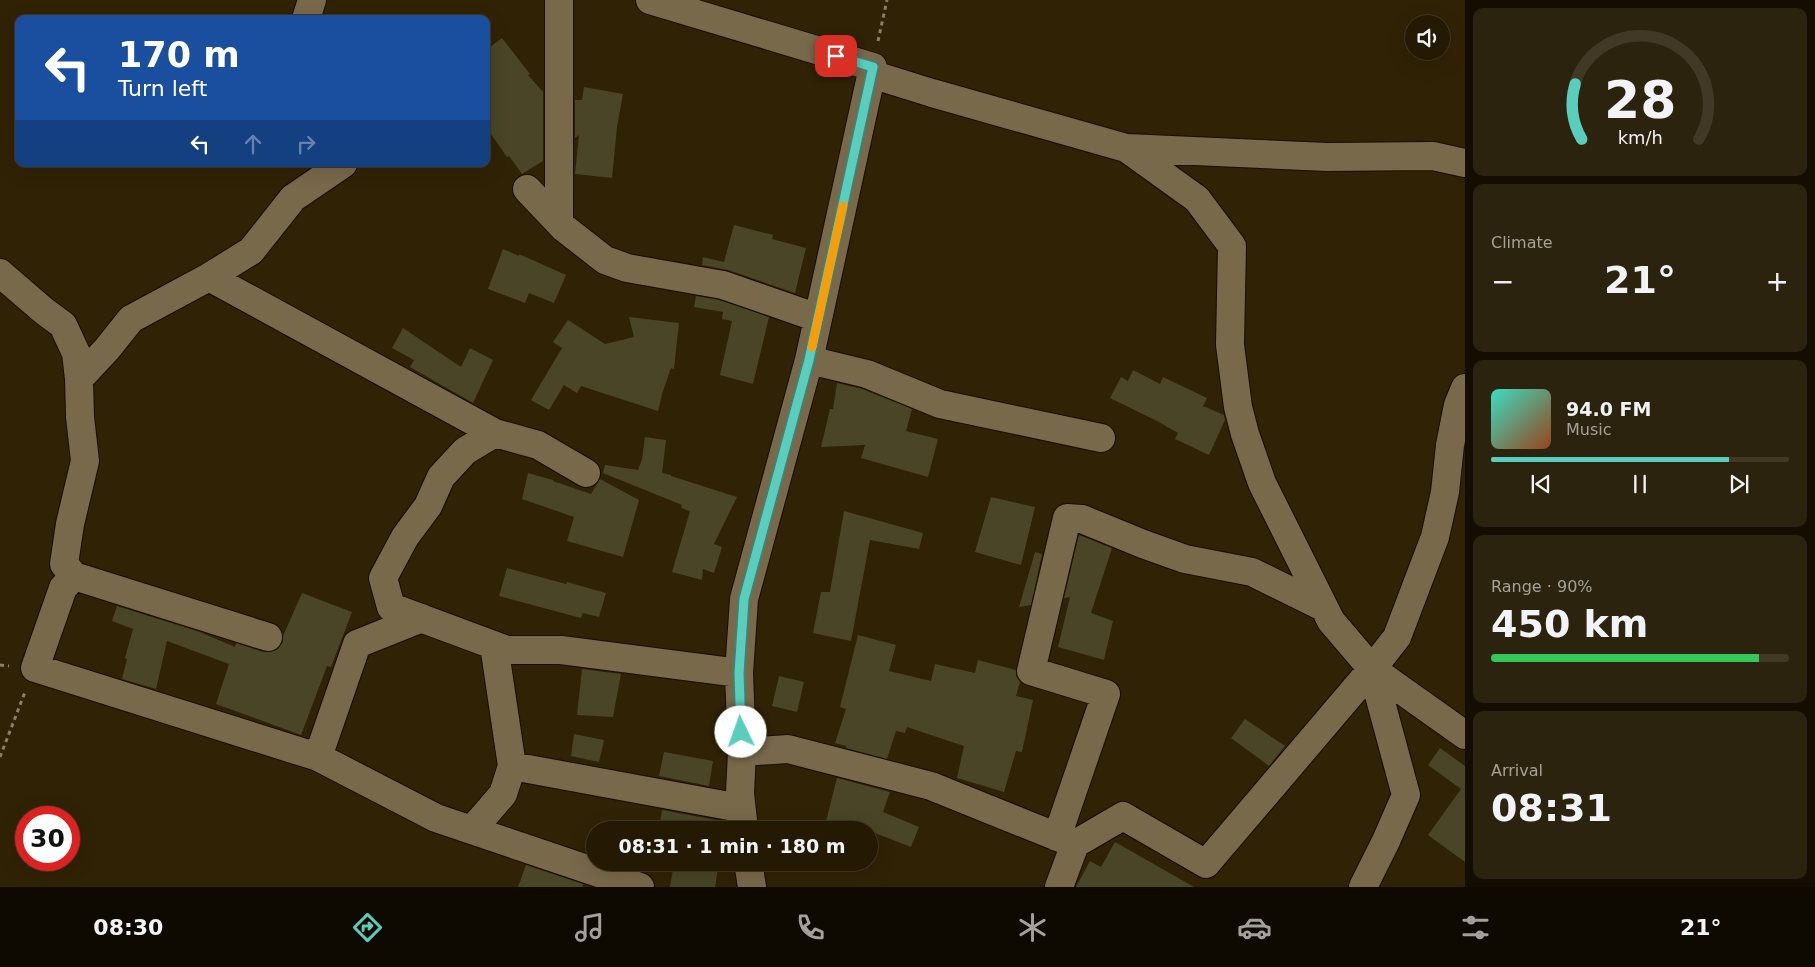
<!DOCTYPE html>
<html lang="en">
<head>
<meta charset="utf-8">
<style>
  :root { --surface:#241a04; --page:#2c230e; --text:#f1f3f6; --muted:#a3a19a; --line:#413826; --accent:#5acebc }
  body { margin:0; font-family:"DejaVu Sans",sans-serif; background:var(--page); color:var(--text); height:100vh; display:flex; flex-direction:column; font-size:19px; white-space:nowrap }
  * { box-sizing:border-box; margin:0 }
  p { font-size:16px; color:var(--muted) }
  .icon { flex:none; width:28px; height:28px; fill:none; stroke:currentColor; stroke-width:2; stroke-linecap:round; stroke-linejoin:round }
  .map { position:relative; flex:1; overflow:hidden }
  .drawer { display:flex; flex-direction:column; gap:8px; padding:8px; background:#140e02; width:350px }
  .drawer>* { flex:none }
  .hud { position:absolute; left:15px; top:15px; width:475px; height:152px; border-radius:10px; box-shadow:0 5px 20px #0002,0 0 0 1px var(--line); background:#1a4fa0; color:#fff; overflow:hidden }
  .tools { position:absolute; left:1405px; top:15px; display:grid; gap:10px }
  .tools a { display:grid; place-items:center; width:45px; height:45px; border-radius:50%; background:var(--surface); box-shadow:0 5px 20px #0002,0 0 0 1px var(--line); font-size:25px }
  .speed { position:absolute; left:15px; top:806px; display:flex; gap:10px; font-size:25px; font-weight:700; text-align:center }
  .speed>* { display:grid; place-content:center; width:65px; height:65px; border-radius:50%; background:var(--surface); box-shadow:0 5px 20px #0002,0 0 0 1px var(--line); line-height:1 }
  .speed .limit { border:8px solid #d22; background:#fff; color:#111 }
  .pin { position:absolute; display:grid; place-items:center; width:42px; height:42px; color:#fff; margin:-21px; border-radius:10px; box-shadow:0 2px 8px #0006 }
  .me { position:absolute; width:55px; margin:-28px; rotate:357deg; stroke-linejoin:round; filter:drop-shadow(0 0 4px #0008) }
  .turn { display:flex; align-items:center; gap:18px; height:105px; padding:0 20px; font-size:22px }
  .turn .icon { width:65px; height:65px; stroke-width:2.5 }
  .turn b { display:block; font-size:35px; line-height:42px }
  .lanes { display:flex; align-items:center; height:48px; padding:0 20px; background:#0003; justify-content:center; gap:25px; direction:ltr }
  .lanes .off { opacity:.35 }
  .big { font-size:38px; font-weight:600; line-height:1.1 }
  .drawer .card { flex:1; display:flex; flex-direction:column; justify-content:center; gap:8px; min-width:0; padding:0 18px; border-radius:10px; background:var(--page) }
  .drawer .dial { align-items:center; gap:0 }
  .dial svg { height:130px; overflow:visible; fill:none; stroke:var(--line); stroke-width:7; stroke-linecap:round; text-anchor:middle }
  .dial text { fill:var(--text); stroke:none }
  .song { display:flex; align-items:center; gap:15px }
  .cover { width:60px; height:60px; border-radius:8px; background:linear-gradient(135deg,hsl(170 70% 55%),hsl(20 70% 35%)) }
  .played { height:5px; border-radius:2px; background:linear-gradient(90deg,var(--accent) 80%,var(--line) 80%) }
  .keys { display:flex; justify-content:space-around; direction:ltr }
  .heat { display:flex; justify-content:space-between; align-items:center; font-size:28px; direction:ltr }
  .charge { height:8px; border-radius:4px; background:linear-gradient(90deg,#34c759 90%,var(--line) 0) }
  .trip { position:absolute; left:586px; top:821px; width:292px; height:50px; border-radius:25px; background:var(--surface); box-shadow:0 5px 20px #0002,0 0 0 1px var(--line); font-weight:600; line-height:50px; text-align:center }
  .tabs { display:flex; height:80px; justify-content:space-around; align-items:center; background:#0e0a02; color:var(--muted) }
  .tabs .icon { width:35px; height:35px }
  .tabs .selected { color:var(--accent) }
  .tabs b { font-size:22px; color:var(--text) }
  main { display:flex; flex:1; min-height:0 }
  .map>svg:first-child { display:block }
</style>
</head>
<body>
<main>
<div class="map">
<svg width="1465" height="887" viewBox="0 0 1465 887">
  <rect width="100%" height="100%" fill="#302205"/>
  <path fill="#494526" d="M502 38 530 74 528 75 543 92V161L522 174 509 156 507 157 486 127V50Z
    M584 87 623 94 617 127 612 178 575 174 579 135 575 138V100H582Z
    M734 225 773 235 772 239 806 248 795 293 728 270 702 265 703 257 724 262Z
    M503 249 519 256V254L566 275 554 303 529 293 525 303 488 289Z
    M696 296 719 300 769 317 753 384 720 375 732 321 722 319 723 312 694 307Z
    M629 317 679 323 674 369 671 368 663 391 658 411 581 386 577 393 564 385 549 410 531 400 562 348 553 342 568 320 605 344 634 337Z
    M403 328 461 367 470 348 493 360 473 403 410 367 414 360 392 348Z
    M1133 370 1160 384 1163 377 1207 398 1203 406 1224 415 1225 420 1209 455 1175 439 1178 433 1157 421 1110 398 1121 377 1128 381Z
    M837 383 862 389 912 409 906 431 938 439 928 477 861 458 865 445 821 447 830 409H833Z
    M645 437 666 440 662 473 671 475V476L737 497 714 544 722 547 714 573 703 569 702 580 672 572 690 511 681 508 682 505 603 473 605 465 638 470 642 459Z
    M528 473 553 480V481L591 494 600 479 639 500 623 557 567 541 574 517 522 499Z
    M991 497 1035 507 1021 565 975 552Z
    M844 511 923 533 919 549 870 540 851 641 813 633 821 592H830Z
    M1079 535 1112 548 1091 613 1113 621 1104 660 1058 647 1070 597 1064 598Z
    M1035 552 1042 554 1031 605 1019 607Z
    M507 568 566 584 567 582 606 593 599 617 583 613 581 618 499 596Z
    M302 593 352 612 331 667 327 666 301 735 216 704 229 664 167 641 156 689 122 679 127 659 125 658 133 629 112 621 117 606 200 632 235 647 236 643 263 652H271L278 649 283 642V636Z
    M858 635 896 645 889 671 931 681 935 664 975 673 978 660 1016 670V676L1020 682 1016 696 1033 700 1022 752 1016 751 1004 792 957 778 964 746 907 727 905 733 896 731 887 759 846 748V746L835 743 846 709 840 707Z
    M582 669 621 674 613 717 577 715Z
    M779 676 804 682 797 712 772 706Z
    M1245 719 1285 746 1269 766 1231 738Z
    M574 734 604 740 599 762 571 756Z
    M1440 748 1465 766V862L1428 835 1461 789 1428 765Z
    M664 752 713 761 709 786 659 776Z
    M837 778 890 792 883 812 919 827 911 847 875 833 874 836 870 835V830H855L826 821Z
    M662 810 727 822V830H659Z
    M1115 842 1194 887H1076L1090 861 1101 867Z
    M674 862H719L715 887H670Z
    M526 865 583 884 582 887H518Z"/>
  <g fill="none" stroke-linecap="round" stroke-linejoin="round">
    <g stroke="#160c00" stroke-width="30">
      <path id="street" d="M559 0V222
        M650 0 873 67 809 360 744 599 739 673 742 752 740 793 744 830
        M306 19 312 0
        M871 74 932 93 1126 148 1197 199 1232 246 1230 345 1238 407 1245 434 1262 483 1331 621 1372 669 1406 795 1386 841 1363 887
        M1127 148 1327 157 1433 156 1465 163
        M527 189 564 228 605 260 627 268 723 285 818 318
        M0 273 44 311 63 325 76 353 79 379 80 417 85 461 70 524 64 564 74 576
        M209 277 251 251 293 198 343 164
        M809 360 867 374 940 404 1101 438
        M79 379 107 349 131 319 209 277 495 433
        M586 473 538 445 495 433 465 451 441 477 428 506 405 537 383 578 391 607 507 650H561L739 673
        M268 637 74 576 63 588 35 668 318 757 357 644 422 618
        M1372 669 1465 735
        M742 752 788 749 931 786 1075 844 1123 816 1206 864 1372 669 1397 637 1435 537 1445 492 1450 445 1458 405 1465 388
        M318 757 436 818 640 887
        M512 766 740 808
        M472 830 503 794 512 766 494 645
        M1057 837 1106 694 1031 671 1067 518 1082 519 1143 544 1185 559 1252 572 1323 607
        M748 862 752 887
        M1059 887 1075 844"/>
    </g>
    <path stroke="#8b7f68" stroke-width="3" stroke-dasharray="4 4" stroke-linecap="butt" d="M878 41 887 0
      M0 665 9 666
      M0 757 25 692"/>
    <use href="#street" stroke="#79694b" stroke-width="28"/>
  </g>
  <g fill="none" stroke-linecap="round" stroke-linejoin="round">
    <g stroke="#3a867a" stroke-width="12">
      <path id="route" d="M741 732 739 673 744 599 809 360 873 67 836 56"/>
    </g>
    <use href="#route" stroke="#5acebc" stroke-width="9"/>
    <path stroke="#f59e0b" stroke-width="9" d="M812 347 843 206"/>
  </g>
</svg>
<div class="tools">
<a><svg class="icon" aria-label="sound" viewBox="0 0 24 24"><path d="M4 9h4l5-4v14l-5-4H4zM17 9q2 3 0 6"/></svg></a>
</div>
<div class="speed"><div class="limit">30</div></div>
<div class="pin" style="left:836px;top:56px;background:#d93025"><svg class="icon" aria-label="arrive" viewBox="0 0 24 24"><path d="M6 21V4h12l-3 4 3 4H6"/></svg></div>
<svg class="me" style="left:741px;top:732px" viewBox="-20 -20 40 40"><circle r="19" fill="#fff"/><path d="M0-13L10 11 0 6-10 11z" fill="#5acebc"/></svg>
<div class="trip">08:31 · 1 min · 180 m</div>
<div class="hud">
<div class="turn"><svg class="icon" aria-label="left" viewBox="0 0 24 24"><path d="M17 20v-9H6M10 6l-5 5 5 5"/></svg><div><b>170 m</b>Turn left</div></div>
<div class="lanes"><svg class="icon" aria-label="left" viewBox="0 0 24 24"><path d="M17 20v-9H6M10 6l-5 5 5 5"/></svg><svg class="icon off" aria-label="ahead" viewBox="0 0 24 24"><path d="M12 20V5M6 11l6-6 6 6"/></svg><svg class="icon off" aria-label="right" viewBox="0 0 24 24"><path d="M7 20v-9h11M14 6l5 5-5 5"/></svg></div>
</div>
</div>
<section class="drawer">
<div class="card dial"><svg viewBox="0 0 100 80">
<path d="M14 69A42 42 0 1 1 86 69"/>
<path d="M14 69A42 42 0 0 1 10 35" stroke="#5acebc"/>
<text x="50" y="56" font-size="32" font-weight="700">28</text>
<text x="50" y="72" font-size="11">km/h</text>
</svg></div>
<div class="card"><p>Climate</p>
<div class="heat"><a>−</a><b class="big">21°</b><a>+</a></div>
</div>
<div class="card">
<div class="song"><i class="cover"></i><div><b>94.0 FM</b><p>Music</p></div></div>
<div class="played"></div>
<div class="keys"><svg class="icon" aria-label="previous" viewBox="0 0 24 24"><path d="M18 5L8 12l10 7zM5 5v14"/></svg><svg class="icon" aria-label="pause" viewBox="0 0 24 24"><path d="M8 5v14M16 5v14"/></svg><svg class="icon" aria-label="next" viewBox="0 0 24 24"><path d="M6 5l10 7-10 7zM19 5v14"/></svg></div>
</div>
<div class="card"><p>Range · 90%</p><b class="big">450 km</b><div class="charge"></div></div>
<div class="card"><p>Arrival</p><b class="big">08:31</b></div>
</section>
</main>
<nav class="tabs">
<b>08:30</b>
<svg class="icon selected" aria-label="directions" viewBox="0 0 24 24"><path d="M12 3l9 9-9 9-9-9zM9 14v-3h6M13 9l2 2-2 2"/></svg>
<svg class="icon" aria-label="music" viewBox="0 0 24 24"><path d="M9 18V5l10-2v13"/><circle cx="6" cy="18" r="3"/><circle cx="16" cy="16" r="3"/></svg>
<svg class="icon" aria-label="phone" viewBox="0 0 24 24"><path d="M5 4h4l2 5-3 2q2 4 5 5l2-3 5 2v4C11 20 4 13 5 4z"/></svg>
<svg class="icon" aria-label="climate" viewBox="0 0 24 24"><path d="M12 3v18M4 7l16 10M4 17L20 7"/></svg>
<svg class="icon" aria-label="car" viewBox="0 0 24 24"><path d="M5 17H2v-5l4-1 3-4h7l3 4 3 1v5h-3M9 17h6M6 11h13"/><circle cx="7" cy="17" r="2"/><circle cx="17" cy="17" r="2"/></svg>
<svg class="icon" aria-label="filters" viewBox="0 0 24 24"><path d="M4 7h16M4 17h16"/><circle cx="9" cy="7" r="2"/><circle cx="15" cy="17" r="2"/></svg>
<b>21°</b>
</nav>
</body>
</html>
